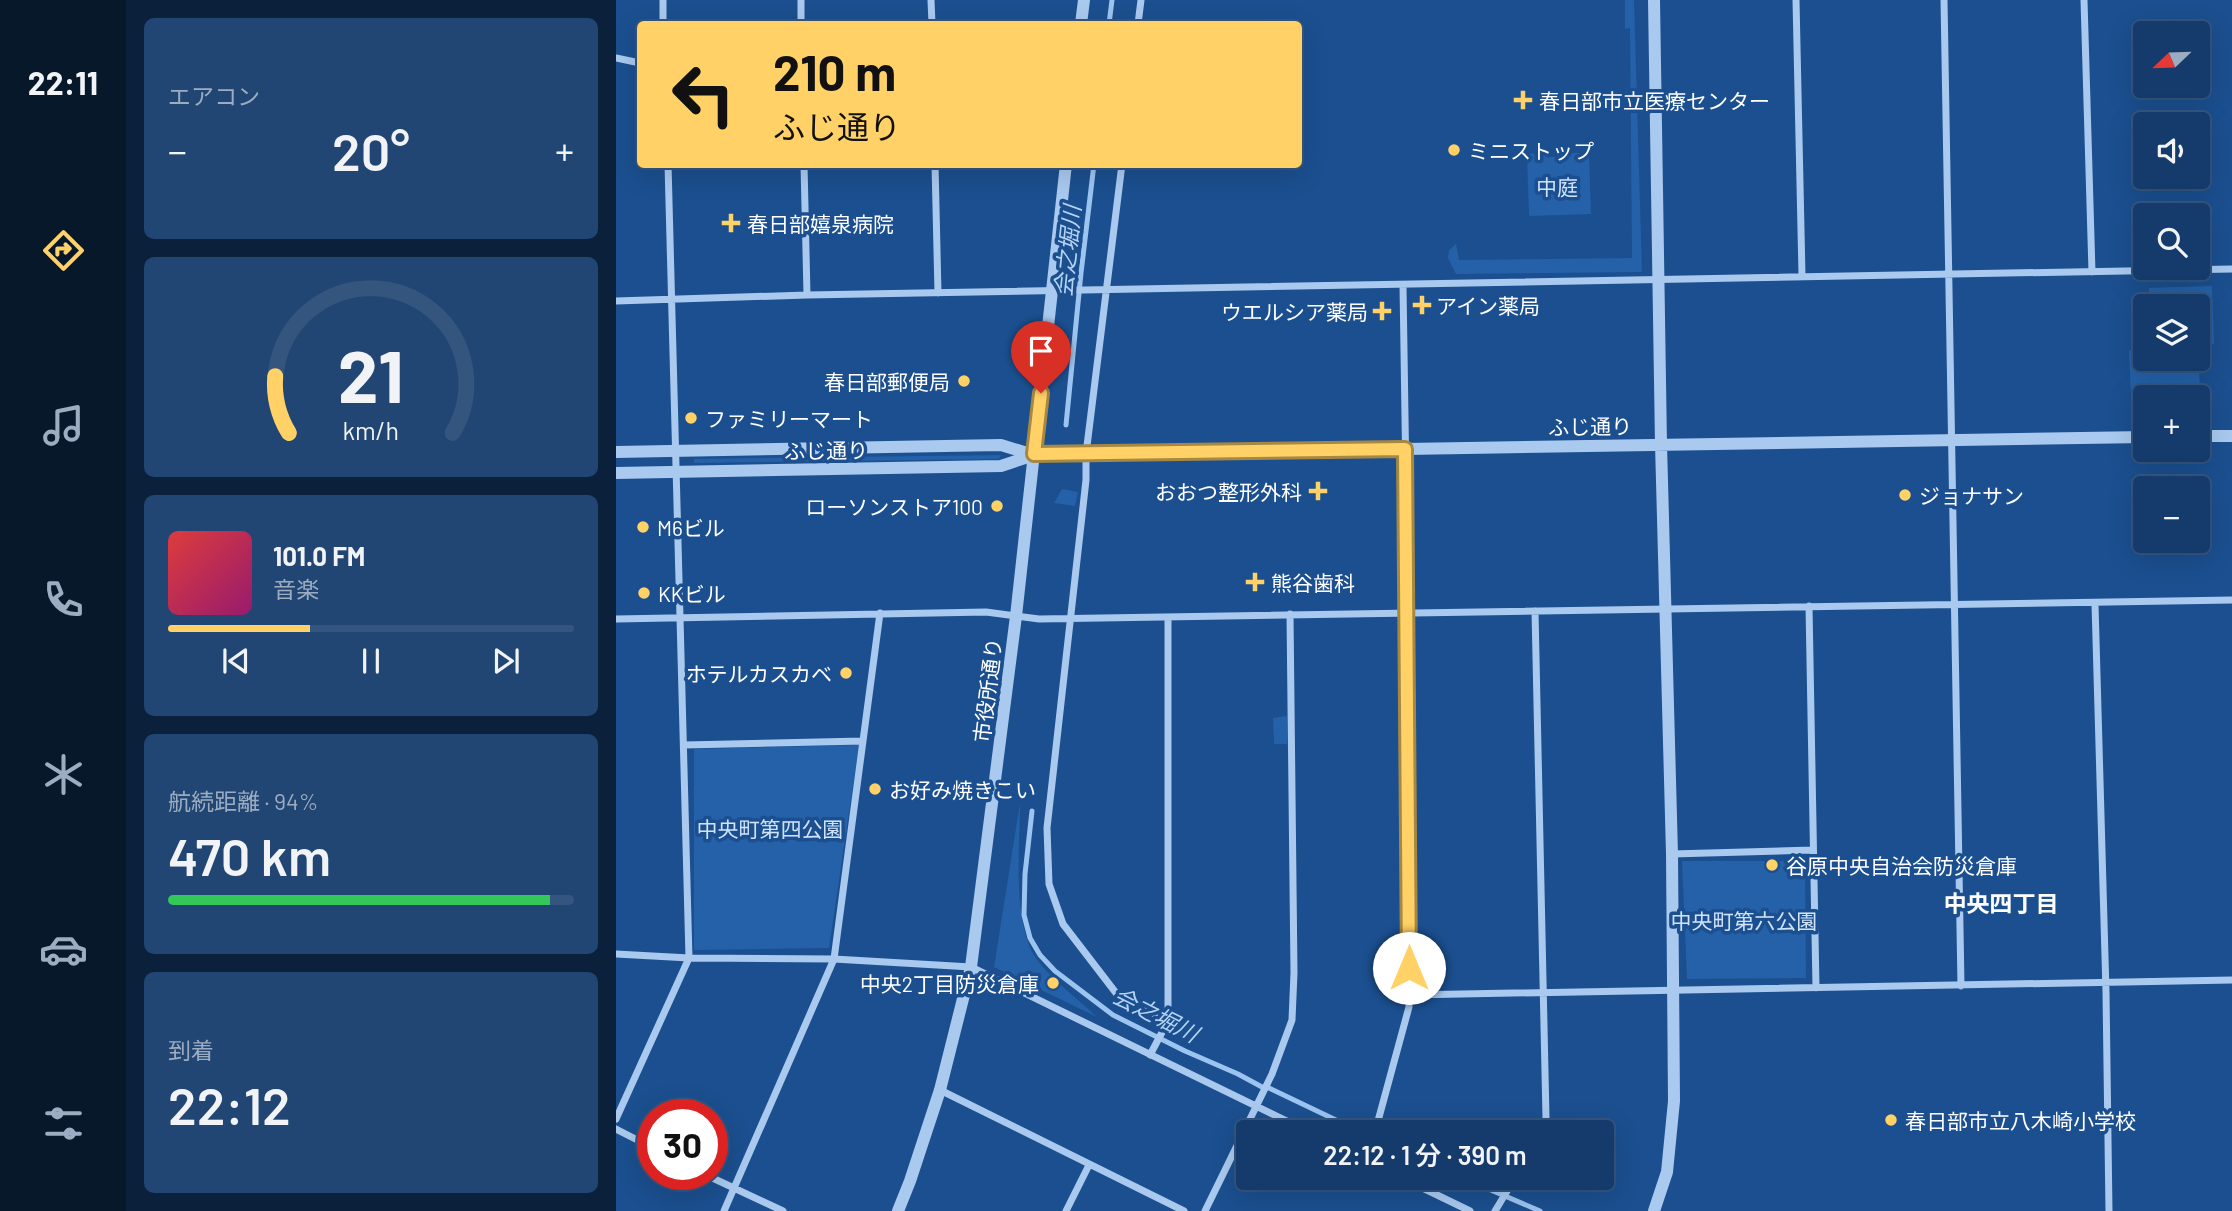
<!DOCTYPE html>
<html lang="ja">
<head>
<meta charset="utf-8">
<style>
  :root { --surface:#143b6b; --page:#214673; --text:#f1f3f6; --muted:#9dadc1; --line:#33557e; --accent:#ffd166 }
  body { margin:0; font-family:Barlow,"Noto Sans JP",sans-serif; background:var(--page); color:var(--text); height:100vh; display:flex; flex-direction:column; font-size:26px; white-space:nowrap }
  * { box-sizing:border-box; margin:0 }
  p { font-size:23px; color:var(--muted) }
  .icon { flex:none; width:38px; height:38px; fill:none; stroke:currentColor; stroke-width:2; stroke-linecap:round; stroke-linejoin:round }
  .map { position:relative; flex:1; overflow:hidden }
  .sheet { display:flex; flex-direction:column; gap:18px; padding:18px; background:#0b203b; width:490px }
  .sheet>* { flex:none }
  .guide { position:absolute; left:21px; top:21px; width:665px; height:147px; border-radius:7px; box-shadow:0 7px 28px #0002,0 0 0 2px var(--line); background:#ffd166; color:#111; overflow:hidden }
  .needle { width:46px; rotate:247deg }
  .buttons { position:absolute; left:1517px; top:21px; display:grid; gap:14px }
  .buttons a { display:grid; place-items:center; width:77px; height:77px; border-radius:7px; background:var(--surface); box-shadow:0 7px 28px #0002,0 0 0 2px var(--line); font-size:35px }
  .speed { position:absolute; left:21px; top:1099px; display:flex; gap:14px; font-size:35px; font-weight:700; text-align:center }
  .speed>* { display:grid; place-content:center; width:91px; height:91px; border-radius:50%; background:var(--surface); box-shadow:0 7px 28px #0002,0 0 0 2px var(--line); line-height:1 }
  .speed .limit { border:10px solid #d22; background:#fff; color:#111 }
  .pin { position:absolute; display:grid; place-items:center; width:60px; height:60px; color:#fff; margin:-72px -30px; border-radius:50% 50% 50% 0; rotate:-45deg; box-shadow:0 0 7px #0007 }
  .pin .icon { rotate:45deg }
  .me { position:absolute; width:77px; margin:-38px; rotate:0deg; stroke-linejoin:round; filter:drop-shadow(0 0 5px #0008) }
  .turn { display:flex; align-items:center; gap:24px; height:147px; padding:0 21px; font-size:32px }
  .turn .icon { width:91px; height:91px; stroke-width:2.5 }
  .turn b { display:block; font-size:49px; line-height:60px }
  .big { font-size:52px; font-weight:600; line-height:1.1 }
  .sheet .widget { flex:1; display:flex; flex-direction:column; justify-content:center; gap:10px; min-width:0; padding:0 24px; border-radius:10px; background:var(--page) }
  .sheet .dial { align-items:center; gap:0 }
  .dial svg { height:182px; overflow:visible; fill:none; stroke:var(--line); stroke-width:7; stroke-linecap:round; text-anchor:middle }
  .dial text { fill:var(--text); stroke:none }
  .song { display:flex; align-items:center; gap:21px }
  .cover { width:84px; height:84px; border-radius:10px; background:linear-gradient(135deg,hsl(0 70% 55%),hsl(320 70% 35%)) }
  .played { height:7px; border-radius:4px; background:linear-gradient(90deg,var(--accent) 35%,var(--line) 35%) }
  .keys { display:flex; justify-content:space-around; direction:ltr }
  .heat { display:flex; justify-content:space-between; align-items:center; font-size:38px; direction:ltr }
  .charge { height:10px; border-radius:5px; background:linear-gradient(90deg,#34c759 94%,var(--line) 0) }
  .trip { position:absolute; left:620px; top:1120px; width:378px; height:70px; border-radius:7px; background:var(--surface); box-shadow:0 7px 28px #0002,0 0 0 2px var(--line); font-weight:600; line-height:70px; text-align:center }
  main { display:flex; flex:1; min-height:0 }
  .dock { display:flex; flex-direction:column; width:126px; justify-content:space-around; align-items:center; background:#08182b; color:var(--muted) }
  .dock .icon { width:49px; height:49px }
  .dock .active { color:var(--accent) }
  .dock b { font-size:32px; color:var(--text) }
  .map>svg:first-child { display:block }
</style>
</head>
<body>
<main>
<nav class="dock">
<b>22:11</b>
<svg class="icon active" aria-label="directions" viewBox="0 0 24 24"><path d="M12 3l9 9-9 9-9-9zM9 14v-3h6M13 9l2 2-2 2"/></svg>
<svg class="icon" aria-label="music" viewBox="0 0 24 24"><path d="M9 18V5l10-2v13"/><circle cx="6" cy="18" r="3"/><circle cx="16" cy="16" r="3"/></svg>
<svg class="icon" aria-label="phone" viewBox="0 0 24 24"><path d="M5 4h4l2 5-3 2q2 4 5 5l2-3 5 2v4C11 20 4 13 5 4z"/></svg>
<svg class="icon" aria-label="climate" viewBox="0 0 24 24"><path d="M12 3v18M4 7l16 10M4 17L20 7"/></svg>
<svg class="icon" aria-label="car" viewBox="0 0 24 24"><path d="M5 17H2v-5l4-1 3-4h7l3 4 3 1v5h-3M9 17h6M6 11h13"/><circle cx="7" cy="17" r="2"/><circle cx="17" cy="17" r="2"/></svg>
<svg class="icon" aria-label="filters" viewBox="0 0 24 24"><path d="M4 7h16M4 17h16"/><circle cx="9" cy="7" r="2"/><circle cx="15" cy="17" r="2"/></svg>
</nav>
<section class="sheet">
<div class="widget"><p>エアコン</p>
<div class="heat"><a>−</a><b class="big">20°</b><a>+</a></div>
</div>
<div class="widget dial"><svg viewBox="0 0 100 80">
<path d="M14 69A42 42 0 1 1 86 69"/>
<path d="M14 69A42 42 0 0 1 8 44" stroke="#ffd166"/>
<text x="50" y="56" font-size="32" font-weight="700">21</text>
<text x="50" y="72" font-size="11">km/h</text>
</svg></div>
<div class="widget">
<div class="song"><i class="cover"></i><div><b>101.0 FM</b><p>音楽</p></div></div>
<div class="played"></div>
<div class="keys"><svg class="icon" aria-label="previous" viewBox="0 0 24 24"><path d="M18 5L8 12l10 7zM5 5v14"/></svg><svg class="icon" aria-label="pause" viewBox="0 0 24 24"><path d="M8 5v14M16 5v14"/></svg><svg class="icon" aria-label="next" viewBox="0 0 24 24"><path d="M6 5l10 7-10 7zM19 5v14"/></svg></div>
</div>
<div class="widget"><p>航続距離 · 94%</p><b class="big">470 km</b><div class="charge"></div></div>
<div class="widget"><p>到着</p><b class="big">22:12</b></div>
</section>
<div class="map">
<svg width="1616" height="1211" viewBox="0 0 1616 1211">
  <rect width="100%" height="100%" fill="#1b4f8f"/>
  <path fill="#2461a8" d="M1009 0H1018L1026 272 840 274 832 258 833 250 840 244 843 260 1016 258 1014 28 1009 29Z
    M932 153 933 157H949L950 153H973L975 214 913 216 911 154Z
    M1596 286 1598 344 1582 345 1585 415H1582V397H1530L1529 418H1516L1513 350H1529L1530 359H1582V306H1533V288Z
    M385 455 383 459 78 463V459Z
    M446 489 462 492 459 506 438 503Z
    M671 716V744H658L657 718Z
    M243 745 213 948 78 950V749Z
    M404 803C404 848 396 918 419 957 431 975 464 1001 481 1017L378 967Z
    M1066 861H1189L1190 978 1071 979Z"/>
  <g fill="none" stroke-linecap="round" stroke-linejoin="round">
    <path stroke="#9cc4f0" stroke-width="5" d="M493 24 496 0
      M450 425 465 273 478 164
      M416 811 409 874 408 915 414 938 424 955 439 971 497 1015 569 1051 622 1074 646 1087H651L745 1132
      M847 1178 924 1211"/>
    <path stroke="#a9c9ee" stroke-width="7" d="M185 0V24
      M315 0 316 24
      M1180 0 1186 276
      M1328 0 1345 986
      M1468 0 1476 272
      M47 24V0
      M522 24 525 0
      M0 58 24 63
      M188 164 191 295
      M319 164 322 293
      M506 164 470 454V480L431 828 433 884 447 924 500 993 552 1021
      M0 301 191 295 1616 269
      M1479 604 1490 992 1493 1211
      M1193 606 1200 988
      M919 611 930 1118 922 1132
      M0 619 370 612 423 619 1616 600
      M68 745 247 741
      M1056 854 1197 850
      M0 954 73 958 218 959 355 967 693 1132
      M793 995 1616 980
      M534 1055 552 1021V617
      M324 1090 568 1211
      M0 1119 73 958 52 164
      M0 1129 37 1148
      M759 1132 793 1007 792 613 787 285
      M88 1174 167 1211
      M786 1178 854 1211
      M108 1211 218 959 264 613
      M450 1211 473 1165
      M589 1211 656 1074 676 1020 678 973 674 614
      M879 1211 899 1178"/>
    <path stroke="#a9c9ee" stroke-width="12" d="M465 24 468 0
      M1582 436H1616
      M0 452 385 445 418 455 1530 437
      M0 473 385 466 418 455
      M282 1211 294 1181 324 1090 355 967 400 616 450 164
      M1038 1211 1051 1172 1058 1101 1056 854 1045 444 1038 0"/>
  </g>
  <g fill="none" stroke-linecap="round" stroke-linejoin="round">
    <g stroke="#a68842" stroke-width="18">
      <path id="route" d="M425 393 418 454 789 449 793 968"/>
    </g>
    <use href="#route" stroke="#ffd166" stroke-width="12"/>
  </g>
  <g fill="#ffd166" stroke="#1b4f8f" stroke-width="2.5">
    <path d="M903.5 89.5h7v7h7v7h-7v7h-7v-7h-7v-7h7z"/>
    <circle cx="838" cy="150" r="7"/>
    <path d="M111.5 212.5h7v7h7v7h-7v7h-7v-7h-7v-7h7z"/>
    <path d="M802.5 294.5h7v7h7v7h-7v7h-7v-7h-7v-7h7z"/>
    <path d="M762.5 300.5h7v7h7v7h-7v7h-7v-7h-7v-7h7z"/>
    <circle cx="348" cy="381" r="7"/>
    <circle cx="75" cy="418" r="7"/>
    <path d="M698.5 480.5h7v7h7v7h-7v7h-7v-7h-7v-7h7z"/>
    <circle cx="1289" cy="495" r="7"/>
    <circle cx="381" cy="506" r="7"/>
    <circle cx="27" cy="527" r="7"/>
    <path d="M635.5 571.5h7v7h7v7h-7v7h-7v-7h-7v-7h7z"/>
    <circle cx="28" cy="593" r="7"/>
    <circle cx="230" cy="673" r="7"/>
    <circle cx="259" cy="789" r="7"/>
    <circle cx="1156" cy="865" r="7"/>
    <circle cx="437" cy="983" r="7"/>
    <circle cx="1275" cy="1120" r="7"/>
  </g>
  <g text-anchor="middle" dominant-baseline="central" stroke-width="7" stroke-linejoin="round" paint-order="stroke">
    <g font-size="21" fill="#fff" stroke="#1b4f8f" text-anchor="start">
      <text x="923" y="100">春日部市立医療センター</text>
      <text x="852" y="150">ミニストップ</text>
      <text x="131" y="223">春日部嬉泉病院</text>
      <text x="820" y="305">アイン薬局</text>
      <text x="752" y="311" text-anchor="end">ウエルシア薬局</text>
      <text x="334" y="381" text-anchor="end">春日部郵便局</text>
      <text x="89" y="418">ファミリーマート</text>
      <text x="686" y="491" text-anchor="end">おおつ整形外科</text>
      <text x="1303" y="495">ジョナサン</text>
      <text x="367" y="506" text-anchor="end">ローソンストア100</text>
      <text x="41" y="527">M6ビル</text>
      <text x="655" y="582">熊谷歯科</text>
      <text x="42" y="593">KKビル</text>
      <text x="216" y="673" text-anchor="end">ホテルカスカベ</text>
      <text x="273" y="789">お好み焼きこい</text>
      <text x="1170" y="865">谷原中央自治会防災倉庫</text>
      <text x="423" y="983" text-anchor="end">中央2丁目防災倉庫</text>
      <text x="1289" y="1120">春日部市立八木崎小学校</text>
    </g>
    <g font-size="21" fill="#cfe3fa" stroke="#1b4f8f">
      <text x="941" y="186">中庭</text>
      <text x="154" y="828">中央町第四公園</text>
      <text x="1128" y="920">中央町第六公園</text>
    </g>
    <g font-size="21" fill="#fff" stroke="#1b4f8f">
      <text transform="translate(974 426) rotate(-1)">ふじ通り</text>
      <text transform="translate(210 450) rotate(-1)">ふじ通り</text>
      <text transform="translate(371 690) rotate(-83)">市役所通り</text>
    </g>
    <g font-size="23" font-style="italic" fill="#b5d3f5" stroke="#1b4f8f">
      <text transform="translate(451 251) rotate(-84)">会之堀川</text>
      <text transform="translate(540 1014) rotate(27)">会之堀川</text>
    </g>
    <g font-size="23" font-weight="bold" fill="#fff" stroke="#1b4f8f">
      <text x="1385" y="903">中央四丁目</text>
    </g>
  </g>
</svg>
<div class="buttons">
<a><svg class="needle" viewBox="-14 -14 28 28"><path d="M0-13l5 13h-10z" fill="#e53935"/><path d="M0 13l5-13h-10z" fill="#9dadc1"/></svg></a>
<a><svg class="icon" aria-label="sound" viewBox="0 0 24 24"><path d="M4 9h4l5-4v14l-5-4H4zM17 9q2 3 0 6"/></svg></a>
<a><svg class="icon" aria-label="search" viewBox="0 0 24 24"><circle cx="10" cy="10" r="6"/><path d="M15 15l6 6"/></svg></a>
<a><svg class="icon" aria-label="layers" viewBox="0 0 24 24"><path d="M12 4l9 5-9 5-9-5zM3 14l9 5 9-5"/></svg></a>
<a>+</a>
<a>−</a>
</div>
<div class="speed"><div class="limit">30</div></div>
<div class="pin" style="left:425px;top:393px;background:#d93025"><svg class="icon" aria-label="arrive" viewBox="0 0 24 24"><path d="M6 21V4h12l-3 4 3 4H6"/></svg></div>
<svg class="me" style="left:793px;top:968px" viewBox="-20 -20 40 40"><circle r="19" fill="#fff"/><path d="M0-13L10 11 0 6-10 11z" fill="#ffd166"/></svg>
<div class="trip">22:12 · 1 分 · 390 m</div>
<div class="guide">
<div class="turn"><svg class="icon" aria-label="left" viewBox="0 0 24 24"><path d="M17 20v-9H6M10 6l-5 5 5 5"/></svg><div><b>210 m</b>ふじ通り</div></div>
</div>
</div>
</main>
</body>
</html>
